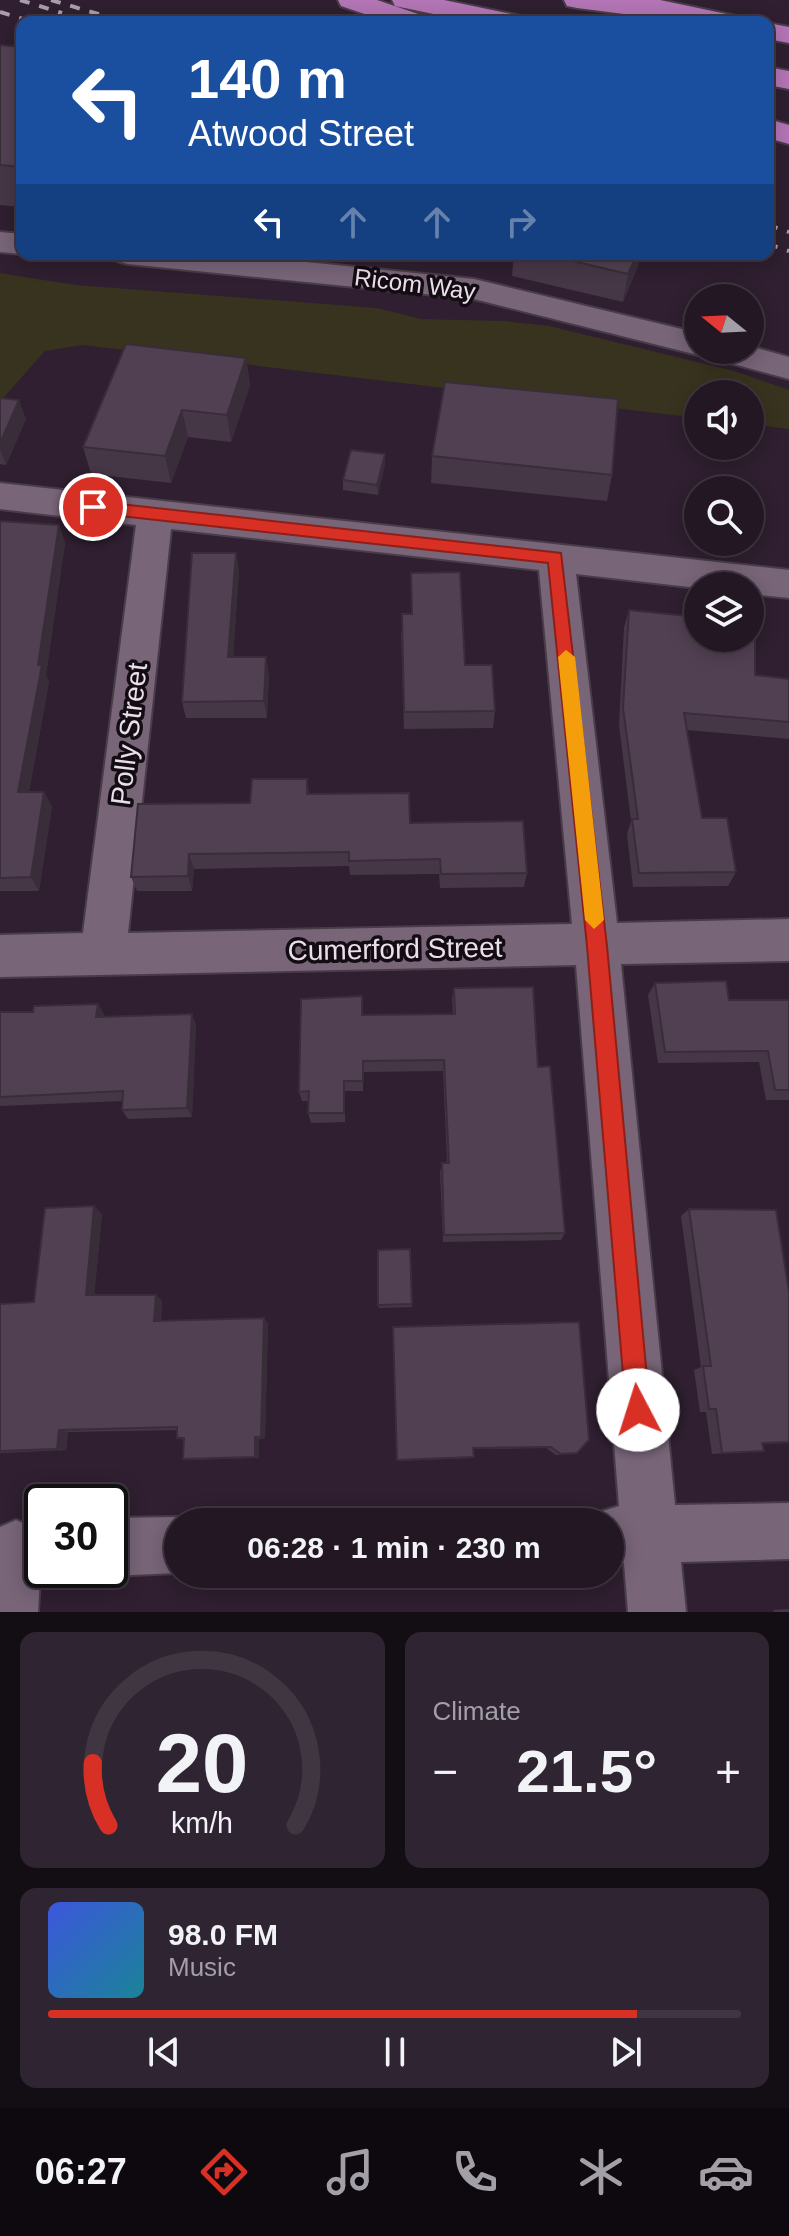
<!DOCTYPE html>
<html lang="en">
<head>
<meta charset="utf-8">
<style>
  :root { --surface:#231724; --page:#2f2431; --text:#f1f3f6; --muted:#a39fa6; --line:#403641; --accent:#d93025 }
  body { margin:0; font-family:Helvetica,sans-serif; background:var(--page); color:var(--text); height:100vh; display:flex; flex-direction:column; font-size:30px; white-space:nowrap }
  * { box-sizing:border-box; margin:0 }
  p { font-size:26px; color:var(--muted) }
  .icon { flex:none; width:44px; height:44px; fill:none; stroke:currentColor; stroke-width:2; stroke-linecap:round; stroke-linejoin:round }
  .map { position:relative; height:1612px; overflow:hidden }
  .panel { display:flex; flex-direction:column; gap:20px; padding:20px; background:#130d14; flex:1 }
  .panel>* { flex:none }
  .top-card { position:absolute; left:16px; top:16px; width:758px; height:244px; border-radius:16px; box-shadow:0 4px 20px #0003,0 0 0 2px var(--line); background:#1a4fa0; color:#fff; overflow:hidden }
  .needle { width:52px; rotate:288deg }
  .tools { position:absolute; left:684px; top:284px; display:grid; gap:16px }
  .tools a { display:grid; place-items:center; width:80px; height:80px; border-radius:50%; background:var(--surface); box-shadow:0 4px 20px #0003,0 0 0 2px var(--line); font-size:40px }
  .speed { position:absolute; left:24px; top:1484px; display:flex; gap:16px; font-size:40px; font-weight:700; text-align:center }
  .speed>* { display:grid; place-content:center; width:104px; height:104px; border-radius:50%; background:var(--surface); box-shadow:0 4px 20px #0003,0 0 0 2px var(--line); line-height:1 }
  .speed .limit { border:4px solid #111; border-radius:12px; background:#fff; color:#111 }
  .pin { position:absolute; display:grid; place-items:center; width:68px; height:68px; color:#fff; margin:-34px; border:4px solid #fff; border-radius:50%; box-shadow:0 2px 8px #0007 }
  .me { position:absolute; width:88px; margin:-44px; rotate:355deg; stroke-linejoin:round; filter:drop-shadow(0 0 6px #0008) }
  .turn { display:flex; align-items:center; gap:28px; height:168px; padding:0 40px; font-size:36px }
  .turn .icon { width:104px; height:104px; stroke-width:2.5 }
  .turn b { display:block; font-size:56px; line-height:68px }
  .lanes { display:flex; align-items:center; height:76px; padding:0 40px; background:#0003; justify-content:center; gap:40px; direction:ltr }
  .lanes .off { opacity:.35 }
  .big { font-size:60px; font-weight:600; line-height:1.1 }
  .panel .card { flex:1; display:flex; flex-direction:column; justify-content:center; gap:12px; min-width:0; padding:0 28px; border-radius:16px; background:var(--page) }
  .panel .dial { align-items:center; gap:0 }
  .dial svg { height:208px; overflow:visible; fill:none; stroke:var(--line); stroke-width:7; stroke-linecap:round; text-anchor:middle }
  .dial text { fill:var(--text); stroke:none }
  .song { display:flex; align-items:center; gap:24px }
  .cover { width:96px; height:96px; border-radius:12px; background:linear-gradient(135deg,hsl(230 70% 55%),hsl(190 70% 35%)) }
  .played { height:8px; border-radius:4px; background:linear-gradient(90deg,var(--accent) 85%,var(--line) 85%) }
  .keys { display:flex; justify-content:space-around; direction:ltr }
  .heat { display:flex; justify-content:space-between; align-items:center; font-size:44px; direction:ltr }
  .panel .tiles { flex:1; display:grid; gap:20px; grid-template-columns:1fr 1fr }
  .card:last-child { grid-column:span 2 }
  .trip { position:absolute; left:164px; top:1508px; width:460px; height:80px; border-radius:40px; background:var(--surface); box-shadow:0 4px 20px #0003,0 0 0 2px var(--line); font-weight:600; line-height:80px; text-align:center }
  .tab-bar { display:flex; height:128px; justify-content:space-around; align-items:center; background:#0e090e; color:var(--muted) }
  .tab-bar .icon { width:56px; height:56px }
  .tab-bar .current { color:var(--accent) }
  .tab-bar b { font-size:36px; color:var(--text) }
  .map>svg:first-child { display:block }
</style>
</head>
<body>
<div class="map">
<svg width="789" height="1612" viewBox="0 0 789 1612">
  <rect width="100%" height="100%" fill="#2f1f30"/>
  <path fill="#38331e" d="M0 273 76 285 377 308 421 319 504 321 549 326 734 371 789 390V429L750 424V394H698V418L82 345 45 351 4 397H0Z"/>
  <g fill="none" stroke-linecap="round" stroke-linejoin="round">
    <g stroke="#493c49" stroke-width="4">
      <path id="minor" d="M0 232 22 234V254L0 252Z
        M113 254H226L474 279 698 333V350H750V346L789 357V379L711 358 708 352 698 355 474 299 128 264 117 261Z
        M0 483 789 570V598L750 594V586L698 588 576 574 617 923 789 919V961L621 964 675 1505 789 1503V1559L681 1562 686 1612H628L624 1563H610V1522H587L590 1515 619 1506 576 965 0 977V935L83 933 136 525 0 509ZM171 529 539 570 572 924 128 933Z
        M178 1517 191 1522H178V1573L110 1576 97 1570H110V1518Z
        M16 1520 36 1529 42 1543 38 1612H0V1527Z"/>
    </g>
    <g stroke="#493c49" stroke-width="4">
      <path id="motorway" d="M338 0H377L424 16 428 22H388L341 6Z
        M392 0H444L521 16 525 22H472L395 6Z
        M564 0H660L736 16 740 22H687L577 8 567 6Z
        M768 23 789 27V43L768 39Z
        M768 67 789 71V89L768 85Z
        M768 119 789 125V144L768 138Z"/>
    </g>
    <use href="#minor" fill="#786578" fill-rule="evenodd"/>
    <use href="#motorway" fill="#b375b5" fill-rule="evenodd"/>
    <path stroke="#aa9eab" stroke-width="4" stroke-dasharray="10 10" stroke-linecap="butt" d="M20 0 62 13
      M51 0 125 22
      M0 12 33 22
      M768 225 789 232
      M768 244 789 251"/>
  </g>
  <path fill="#463747" d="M0 45 22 47V207L0 205Z
    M514 254H640L638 266 623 302 512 276Z
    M246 358 250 385 231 442 188 437 171 483 91 474 83 447Z
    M0 398 26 419 6 465 0 464Z
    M432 456 612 475 607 501 431 483Z
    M385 464 378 495 343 490V480Z
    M0 521 59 525 65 543 46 675 49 682 29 792H44L52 807 39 891H0Z
    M236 553 239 571 233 657 269 674 267 718H186L182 702Z
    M411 573 465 665 495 711 493 728 404 729 401 632 411 614Z
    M629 610 755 675 789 679V739L687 730 702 818 736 872 728 886 633 887 627 834 631 821 619 725 624 627Z
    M307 779 309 794 410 823 527 873 524 887 440 888 439 874 350 875 349 866 194 869 192 891H137L131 877 250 803Z
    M655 983 729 1000H789V1100H766L759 1062 658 1063 648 995Z
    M454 988 538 1067 565 1233 561 1240 443 1242 440 1172 442 1163H447L443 1071 363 1072V1091H345V1122L311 1123 308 1113 309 1101H302L299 1092 363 1015 453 1014 452 999Z
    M0 1012 104 1014V1017L196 1024 192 1117 128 1119 122 1110 123 1101 0 1106Z
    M689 1209 789 1443 762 1444 764 1451 712 1454 706 1412H700L694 1370 701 1367 681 1216Z
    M102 1214 94 1295H156L162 1301 161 1320 268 1323 265 1438 259 1439V1458L189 1460 183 1459 184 1440 177 1438V1430L68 1432 66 1450 0 1453V1304L34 1302Z
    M410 1249 412 1307 379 1308 378 1305Z
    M393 1327 577 1453 556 1455 546 1448 474 1449V1457L472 1458 397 1461Z
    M789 1609V1612H774L773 1610Z"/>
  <path fill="#392d39" d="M637 254H640L638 266 623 302 628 274Z
    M246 358 250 385 231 442 227 415Z
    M19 400 26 419 6 465 0 449V443Z
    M182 410 188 437 171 483 165 456Z
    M385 454V464L378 495 377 485Z
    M59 525 65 543 46 675 49 682 26 807 18 792Z
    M236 553 239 571 232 675 228 657Z
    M266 657 269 674 267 718 264 701Z
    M44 792 52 807 39 891 31 877Z
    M189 854 194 869 192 891 188 876Z
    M98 1004 104 1014 103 1028 96 1017Z
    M192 1014 196 1024 192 1117 187 1108Z
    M94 1206 102 1214 94 1300 86 1295Z
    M156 1295 162 1301 160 1325 154 1321Z
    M264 1318 268 1323 265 1438 261 1437Z
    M59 1430 68 1432 66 1450 57 1449Z
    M255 1437 259 1439V1458L255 1457Z"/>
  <path fill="#514052" stroke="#392d39" stroke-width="2" d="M0 45 22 47V167L0 165Z
    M543 254H637L628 274Z
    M126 344 246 358 227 415 182 410 165 456 83 447Z
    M445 382 618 399 612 475 432 456Z
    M0 398 19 400 0 443Z
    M351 450 385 454 377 485 343 480Z
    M0 521 59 525 38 665H42L18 792H44L31 877 0 878Z
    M192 553H236L228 657H266L264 701 182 702Z
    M460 572 465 665H492L495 711 404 712 402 614H412L411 573Z
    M629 610 698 617V638H750V622L755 623V675L789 679V722L684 713 702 818H727L736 872 639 873 632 819H638L623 708Z
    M252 779H307V794L409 793 410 823 523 821 527 873 441 874 440 859 349 861V852L189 854 188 876 131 877 138 804 250 803Z
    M726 981 729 1000H789V1090H775L768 1051 665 1052 655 983Z
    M533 987 538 1067 550 1066 565 1233 444 1235 442 1163H449L444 1060 363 1061V1081H344V1113H308L309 1091 299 1092 301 999 362 996V1015L455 1014 454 988Z
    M98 1004 96 1017 192 1014 187 1108 122 1110 123 1091 0 1097V1012H33L34 1006Z
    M94 1206 86 1295H156L154 1321 264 1318 261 1437H255V1457L183 1459 184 1438H177V1427L59 1430 57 1449 0 1451V1304L34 1302 45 1208Z
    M689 1209 776 1210 789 1292V1442L762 1443 764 1451 722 1453 716 1409H709L703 1366H711Z
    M410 1249 412 1304 378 1305V1250Z
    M579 1322 589 1440 577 1453 561 1454 551 1447 473 1448 474 1457 397 1460 393 1327Z"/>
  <path fill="#d93025" stroke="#8d1f18" stroke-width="2" d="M93 501 561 553 607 946 650 1410 646 1419 638 1422 629 1419 626 1410 587 946 548 563 93 513 85 507Z"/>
  <path fill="#f59e0b" d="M566 650 575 657 604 920 594 929 585 920 558 657Z"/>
  <g text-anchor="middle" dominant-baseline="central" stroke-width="7" stroke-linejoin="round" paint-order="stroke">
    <g font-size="24" fill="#e9dee9" stroke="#130c13">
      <text transform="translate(415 284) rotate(7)">Ricom Way</text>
    </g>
    <g font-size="28" fill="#e9dee9" stroke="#130c13">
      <text transform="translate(129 734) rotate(-83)">Polly Street</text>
      <text transform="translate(395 949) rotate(-1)">Cumerford Street</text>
    </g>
  </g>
</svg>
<div class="tools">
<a><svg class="needle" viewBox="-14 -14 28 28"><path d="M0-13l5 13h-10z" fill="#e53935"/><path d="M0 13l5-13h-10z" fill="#a39fa6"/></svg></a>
<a><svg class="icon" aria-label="sound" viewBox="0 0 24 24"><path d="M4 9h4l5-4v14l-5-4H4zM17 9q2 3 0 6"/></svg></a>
<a><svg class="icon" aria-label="search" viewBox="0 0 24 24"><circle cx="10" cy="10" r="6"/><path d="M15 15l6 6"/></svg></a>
<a><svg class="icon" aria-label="layers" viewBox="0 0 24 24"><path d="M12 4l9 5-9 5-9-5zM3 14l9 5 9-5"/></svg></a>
</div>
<div class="speed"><div class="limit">30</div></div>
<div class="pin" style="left:93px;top:507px;background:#d93025"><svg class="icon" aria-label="arrive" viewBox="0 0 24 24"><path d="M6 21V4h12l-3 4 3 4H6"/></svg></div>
<svg class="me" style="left:638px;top:1410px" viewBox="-20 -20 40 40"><circle r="19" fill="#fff"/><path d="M0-13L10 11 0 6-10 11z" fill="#d93025"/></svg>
<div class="trip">06:28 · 1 min · 230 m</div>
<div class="top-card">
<div class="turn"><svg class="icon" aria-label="left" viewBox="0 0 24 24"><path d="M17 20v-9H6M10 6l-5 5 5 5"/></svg><div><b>140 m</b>Atwood Street</div></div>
<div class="lanes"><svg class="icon" aria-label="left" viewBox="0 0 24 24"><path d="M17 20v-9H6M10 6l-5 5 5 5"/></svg><svg class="icon off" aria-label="ahead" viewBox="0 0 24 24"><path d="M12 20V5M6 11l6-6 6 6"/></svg><svg class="icon off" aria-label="ahead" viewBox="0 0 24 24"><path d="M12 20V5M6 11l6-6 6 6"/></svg><svg class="icon off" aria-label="right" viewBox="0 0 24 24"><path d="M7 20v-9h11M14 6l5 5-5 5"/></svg></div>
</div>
</div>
<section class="panel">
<div class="tiles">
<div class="card dial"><svg viewBox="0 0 100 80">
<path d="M14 69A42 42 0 1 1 86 69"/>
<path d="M14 69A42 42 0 0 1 8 45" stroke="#d93025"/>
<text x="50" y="56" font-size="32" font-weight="700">20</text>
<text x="50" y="72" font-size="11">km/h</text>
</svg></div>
<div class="card"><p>Climate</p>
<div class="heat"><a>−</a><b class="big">21.5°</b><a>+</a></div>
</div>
<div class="card">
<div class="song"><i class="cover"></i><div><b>98.0 FM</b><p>Music</p></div></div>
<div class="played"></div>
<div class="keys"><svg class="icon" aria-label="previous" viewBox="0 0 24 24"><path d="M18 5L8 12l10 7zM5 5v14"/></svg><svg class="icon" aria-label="pause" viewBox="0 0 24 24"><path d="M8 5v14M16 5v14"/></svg><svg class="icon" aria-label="next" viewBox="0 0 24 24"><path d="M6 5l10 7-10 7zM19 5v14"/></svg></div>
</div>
</div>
</section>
<nav class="tab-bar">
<b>06:27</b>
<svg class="icon current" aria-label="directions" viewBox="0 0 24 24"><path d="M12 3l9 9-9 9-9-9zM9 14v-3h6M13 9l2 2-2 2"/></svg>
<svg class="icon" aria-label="music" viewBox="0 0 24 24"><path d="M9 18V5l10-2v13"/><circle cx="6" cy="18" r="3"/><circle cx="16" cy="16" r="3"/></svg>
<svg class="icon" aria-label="phone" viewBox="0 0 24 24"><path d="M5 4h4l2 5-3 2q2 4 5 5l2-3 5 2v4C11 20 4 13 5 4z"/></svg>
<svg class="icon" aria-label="climate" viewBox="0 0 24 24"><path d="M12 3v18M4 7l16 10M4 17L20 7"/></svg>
<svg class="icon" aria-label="car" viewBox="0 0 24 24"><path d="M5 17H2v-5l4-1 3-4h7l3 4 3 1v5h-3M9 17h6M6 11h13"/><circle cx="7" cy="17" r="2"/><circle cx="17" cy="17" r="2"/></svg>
</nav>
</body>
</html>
